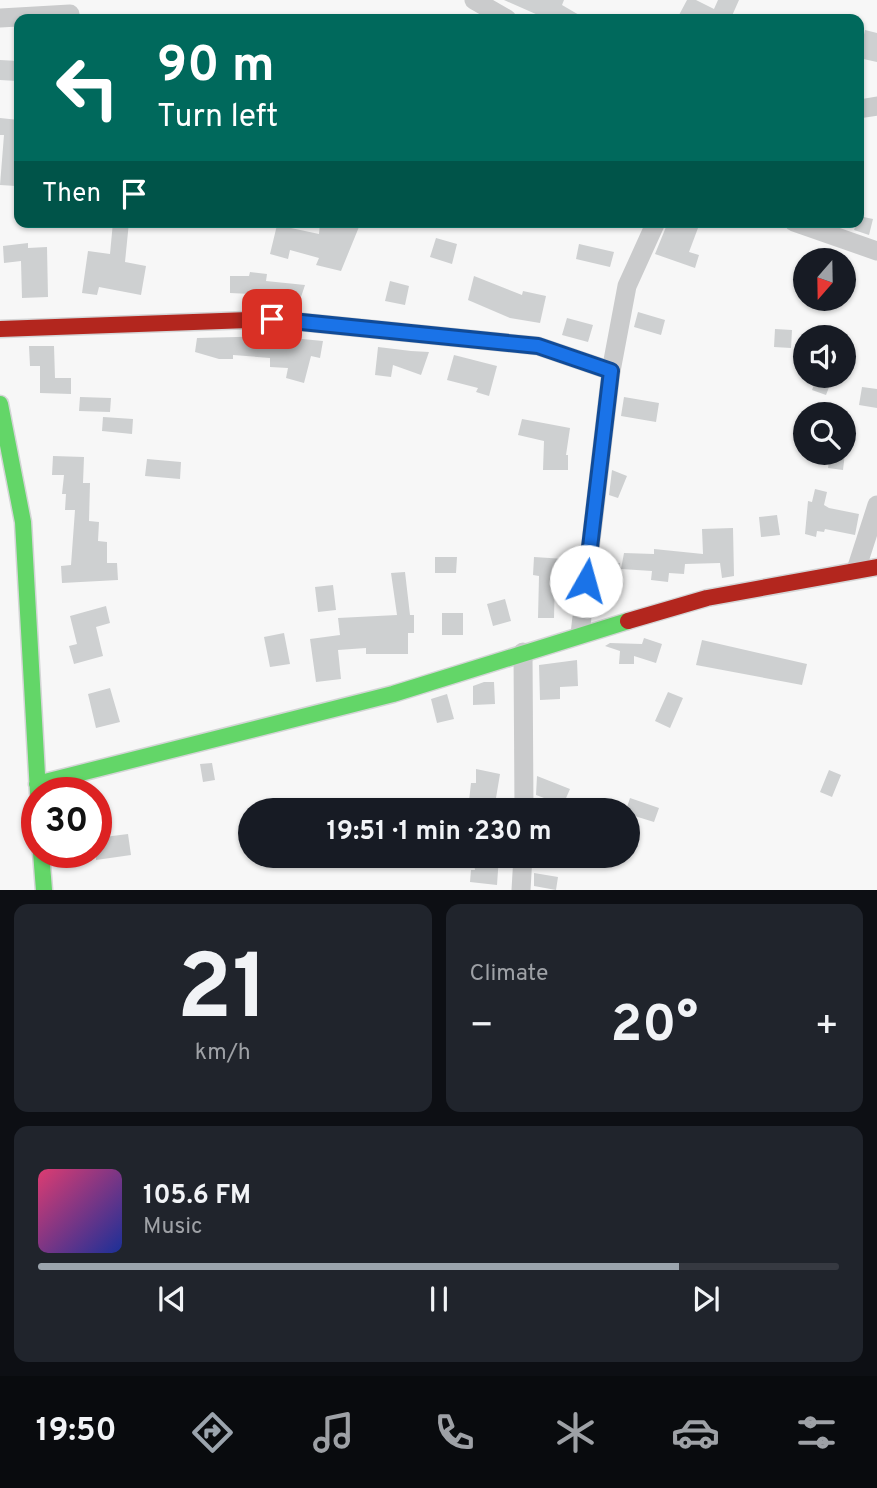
<!DOCTYPE html>
<html lang="en">
<head>
<meta charset="utf-8">
<style>
  :root { --surface:#171b24; --page:#20242c; --text:#f1f3f6; --muted:#9ea1a6; --line:#363941; --accent:#9ba4ad }
  body { margin:0; font-family:Overpass,sans-serif; background:var(--page); color:var(--text); height:100vh; display:flex; flex-direction:column; font-size:26px; white-space:nowrap }
  * { box-sizing:border-box; margin:0 }
  p { font-size:23px; color:var(--muted) }
  .icon { flex:none; width:38px; height:38px; fill:none; stroke:currentColor; stroke-width:2; stroke-linecap:round; stroke-linejoin:round }
  .map { position:relative; height:890px; overflow:hidden }
  .side { display:flex; flex-direction:column; gap:14px; padding:14px; background:#0d0f14; flex:1 }
  .side>* { flex:none }
  .hud { position:absolute; left:14px; top:14px; width:850px; height:214px; border-radius:14px; box-shadow:0 2px 5px #0004; background:#00695c; color:#fff; overflow:hidden }
  .needle { width:46px; rotate:200deg }
  .controls { position:absolute; left:793px; top:248px; display:grid; gap:14px }
  .controls a { display:grid; place-items:center; width:63px; height:63px; border-radius:50%; background:var(--surface); box-shadow:0 2px 5px #0004; font-size:35px }
  .speed { position:absolute; left:21px; top:777px; display:flex; gap:14px; font-size:35px; font-weight:700; text-align:center }
  .speed>* { display:grid; place-content:center; width:91px; height:91px; border-radius:50%; background:var(--surface); box-shadow:0 2px 5px #0004; line-height:1 }
  .speed .limit { border:10px solid #d22; background:#fff; color:#111 }
  .pin { position:absolute; display:grid; place-items:center; width:60px; height:60px; color:#fff; margin:-30px; border-radius:14px; box-shadow:0 4px 10px #0006 }
  .me { position:absolute; width:77px; margin:-38px; rotate:7deg; stroke-linejoin:round; filter:drop-shadow(0 0 5px #0008) }
  .turn { display:flex; align-items:center; gap:24px; height:147px; padding:0 28px; font-size:32px }
  .turn .icon { width:91px; height:91px; stroke-width:2.5 }
  .turn b { display:block; font-size:49px; line-height:60px }
  .then { display:flex; align-items:center; height:66px; padding:0 28px; background:#0003; gap:14px; font-size:26px }
  .big { font-size:52px; font-weight:700; line-height:1.1 }
  .side .tile { flex:1; display:flex; flex-direction:column; justify-content:center; gap:10px; min-width:0; padding:0 24px; border-radius:14px; background:var(--page) }
  .side .dial { align-items:center; gap:0 }
  .dial b { font-size:91px; line-height:1 }
  .song { display:flex; align-items:center; gap:21px }
  .cover { width:84px; height:84px; border-radius:10px; background:linear-gradient(135deg,hsl(340 70% 55%),hsl(230 70% 35%)) }
  .played { height:7px; border-radius:4px; background:linear-gradient(90deg,var(--accent) 80%,var(--line) 80%) }
  .keys { display:flex; justify-content:space-around; direction:ltr }
  .heat { display:flex; justify-content:space-between; align-items:center; font-size:38px; direction:ltr }
  .side .tiles { flex:1; display:grid; gap:14px; grid-template-columns:1fr 1fr }
  .tile:last-child { grid-column:span 2 }
  .trip { position:absolute; left:238px; top:798px; width:402px; height:70px; border-radius:35px; background:var(--surface); box-shadow:0 2px 5px #0004; font-weight:700; line-height:70px; text-align:center }
  .menu { display:flex; height:112px; justify-content:space-around; align-items:center; background:#090b0e; color:var(--muted) }
  .menu .icon { width:49px; height:49px }
  .menu .selected { color:var(--accent) }
  .menu b { font-size:32px; color:var(--text) }
  .map>svg:first-child { display:block }
</style>
</head>
<body>
<div class="map">
<svg width="877" height="890" viewBox="0 0 877 890">
  <rect width="100%" height="100%" fill="#f7f7f7"/>
  <path fill="#ced0d1" d="M504 0H564L562 5 586 19H547Z
    M687 0H696L714 9 718 0H739L731 18 734 19H687L679 15Z
    M865 30 877 33V62L859 58Z
    M0 60 18 61 17 81 0 80Z
    M0 118 19 120 16 186 0 185 4 135H0Z
    M859 216 873 219 869 235 854 230Z
    M113 222H129L125 262 146 266 141 295 99 287 97 295 82 293 88 251 110 254Z
    M320 222H361L341 271 316 265 319 258 290 250 288 259 270 254 277 225 319 234Z
    M668 222H683L698 228 689 252 699 255 695 268 655 254Z
    M436 238 457 244 452 264 430 257Z
    M28 243V248L47 247 48 297 22 298 21 261 4 263 3 246Z
    M579 244 614 252 610 267 576 259Z
    M250 272 267 274 266 281 305 285 300 300 282 295 281 301 268 300V295L230 293V276H249Z
    M474 276 522 295 523 291 546 296 540 323 510 318 468 300Z
    M390 281 409 286 405 305 385 301Z
    M638 312 665 320 661 335 634 327Z
    M567 318 593 325 588 342 562 335Z
    M775 329 792 330 791 348 774 347Z
    M271 336 323 341 320 358 311 356 304 383 286 378 288 368 270 367V358L233 355V359H219L195 352 197 338Z
    M29 346H54L55 378H71V394L40 393V366H30Z
    M378 347 411 351 429 352 421 375 393 365 391 377 375 375Z
    M454 355 497 366 489 396 476 392 478 388 447 380Z
    M817 377 831 382 826 395 812 390Z
    M862 387 877 389V408L859 405Z
    M80 397 111 398 110 412 79 411Z
    M624 397 659 403 656 422 621 416Z
    M103 417 133 419 132 434 102 431Z
    M522 419 570 428 566 455H568V470H543L544 441 518 435Z
    M830 453H845L843 470 828 468Z
    M53 456 84 457 83 483H90L89 521 99 522 98 541 107 542V563H117L118 580 62 583 61 566 71 565 75 510H65L66 494H62L64 475H52Z
    M147 459 181 462 180 479 145 476Z
    M612 470 627 476 618 498 609 495Z
    M815 489 827 492 824 505 829 508 859 514 855 535 825 529 824 532 817 531 816 537 805 534 808 501 812 502Z
    M777 515 780 535 761 537 759 517Z
    M733 528 734 576 722 578 720 563 685 564 684 574 669 573 668 582 651 580 652 571 621 569 624 553 654 554V549L703 554 702 529Z
    M435 557H457L456 573H435Z
    M534 557 565 559 564 578 555 577 554 618H538L539 576 533 575Z
    M601 562 620 563 617 581 599 580Z
    M405 572 410 615H414V633H408V654H366V648L338 650 341 679 316 682 310 639 340 635 338 618 397 615 391 573Z
    M333 585 336 610 318 612 315 587Z
    M505 599 511 621 493 626 487 604Z
    M106 606 110 623 96 627 103 656 74 664 69 646 77 644 70 616Z
    M442 613H463V635H442Z
    M284 633 290 664 270 667 264 637Z
    M644 638 662 644 656 663 634 656V664H619L620 651 605 646 610 643 642 644Z
    M702 640 807 664 802 685 696 665Z
    M577 660 578 686 560 687V699L540 700 539 665Z
    M484 682H494L495 704 473 705V686Z
    M110 688 120 722 96 728 88 694Z
    M668 692 683 698 670 728 655 721Z
    M447 694 454 719 437 723 431 699Z
    M212 763 215 780 203 782 200 764Z
    M476 769 500 774 494 810H468L471 783H476Z
    M829 770 841 775 832 797 820 792Z
    M537 776 570 789 563 805 536 795Z
    M630 798 659 808 654 822 628 814 626 810Z
    M128 834 131 855 96 860V838Z
    M473 856H499L497 885 470 882 471 870H475Z
    M534 873 558 877 556 890 534 886Z"/>
  <g fill="none" stroke-linecap="round" stroke-linejoin="round">
    <g stroke="#d4d5d6" stroke-width="19">
      <path id="fast" d="M249 320 272 319 538 346 611 371
        M0 404 23 522 38 793
        M37 784 393 694 628 621
        M41 852 44 890"/>
    </g>
    <g stroke="#d4d5d6" stroke-width="19">
      <path id="jam" d="M0 329 249 320
        M628 621 707 598 877 567"/>
    </g>
    <path stroke="#cacbcc" stroke-width="19" d="M474 0 507 19
      M0 18 70 14
      M859 109 877 106
      M794 222 877 251
      M856 570 877 505
      M580 634 611 371 627 286 656 222
      M523 652 524 810
      M521 890 523 856"/>
    <use href="#fast" stroke="#63d668" stroke-width="16"/>
    <use href="#jam" stroke="#b3261e" stroke-width="16"/>
  </g>
  <g fill="none" stroke-linecap="round" stroke-linejoin="round">
    <g stroke="#114b97" stroke-width="18">
      <path id="route" d="M272 319 538 346 611 371 586 581"/>
    </g>
    <use href="#route" stroke="#1a73e8" stroke-width="12"/>
  </g>
</svg>
<div class="controls">
<a><svg class="needle" viewBox="-14 -14 28 28"><path d="M0-13l5 13h-10z" fill="#e53935"/><path d="M0 13l5-13h-10z" fill="#9ea1a6"/></svg></a>
<a><svg class="icon" aria-label="sound" viewBox="0 0 24 24"><path d="M4 9h4l5-4v14l-5-4H4zM17 9q2 3 0 6"/></svg></a>
<a><svg class="icon" aria-label="search" viewBox="0 0 24 24"><circle cx="10" cy="10" r="6"/><path d="M15 15l6 6"/></svg></a>
</div>
<div class="speed"><div class="limit">30</div></div>
<div class="pin" style="left:272px;top:319px;background:#d93025"><svg class="icon" aria-label="arrive" viewBox="0 0 24 24"><path d="M6 21V4h12l-3 4 3 4H6"/></svg></div>
<svg class="me" style="left:586px;top:581px" viewBox="-20 -20 40 40"><circle r="19" fill="#fff"/><path d="M0-13L10 11 0 6-10 11z" fill="#1a73e8"/></svg>
<div class="trip">19:51 · 1 min · 230 m</div>
<div class="hud">
<div class="turn"><svg class="icon" aria-label="left" viewBox="0 0 24 24"><path d="M17 20v-9H6M10 6l-5 5 5 5"/></svg><div><b>90 m</b>Turn left</div></div>
<div class="then">Then<svg class="icon" aria-label="arrive" viewBox="0 0 24 24"><path d="M6 21V4h12l-3 4 3 4H6"/></svg></div>
</div>
</div>
<section class="side">
<div class="tiles">
<div class="tile dial"><b>21</b><p>km/h</p></div>
<div class="tile"><p>Climate</p>
<div class="heat"><a>−</a><b class="big">20°</b><a>+</a></div>
</div>
<div class="tile">
<div class="song"><i class="cover"></i><div><b>105.6 FM</b><p>Music</p></div></div>
<div class="played"></div>
<div class="keys"><svg class="icon" aria-label="previous" viewBox="0 0 24 24"><path d="M18 5L8 12l10 7zM5 5v14"/></svg><svg class="icon" aria-label="pause" viewBox="0 0 24 24"><path d="M8 5v14M16 5v14"/></svg><svg class="icon" aria-label="next" viewBox="0 0 24 24"><path d="M6 5l10 7-10 7zM19 5v14"/></svg></div>
</div>
</div>
</section>
<nav class="menu">
<b>19:50</b>
<svg class="icon selected" aria-label="directions" viewBox="0 0 24 24"><path d="M12 3l9 9-9 9-9-9zM9 14v-3h6M13 9l2 2-2 2"/></svg>
<svg class="icon" aria-label="music" viewBox="0 0 24 24"><path d="M9 18V5l10-2v13"/><circle cx="6" cy="18" r="3"/><circle cx="16" cy="16" r="3"/></svg>
<svg class="icon" aria-label="phone" viewBox="0 0 24 24"><path d="M5 4h4l2 5-3 2q2 4 5 5l2-3 5 2v4C11 20 4 13 5 4z"/></svg>
<svg class="icon" aria-label="climate" viewBox="0 0 24 24"><path d="M12 3v18M4 7l16 10M4 17L20 7"/></svg>
<svg class="icon" aria-label="car" viewBox="0 0 24 24"><path d="M5 17H2v-5l4-1 3-4h7l3 4 3 1v5h-3M9 17h6M6 11h13"/><circle cx="7" cy="17" r="2"/><circle cx="17" cy="17" r="2"/></svg>
<svg class="icon" aria-label="filters" viewBox="0 0 24 24"><path d="M4 7h16M4 17h16"/><circle cx="9" cy="7" r="2"/><circle cx="15" cy="17" r="2"/></svg>
</nav>
</body>
</html>
